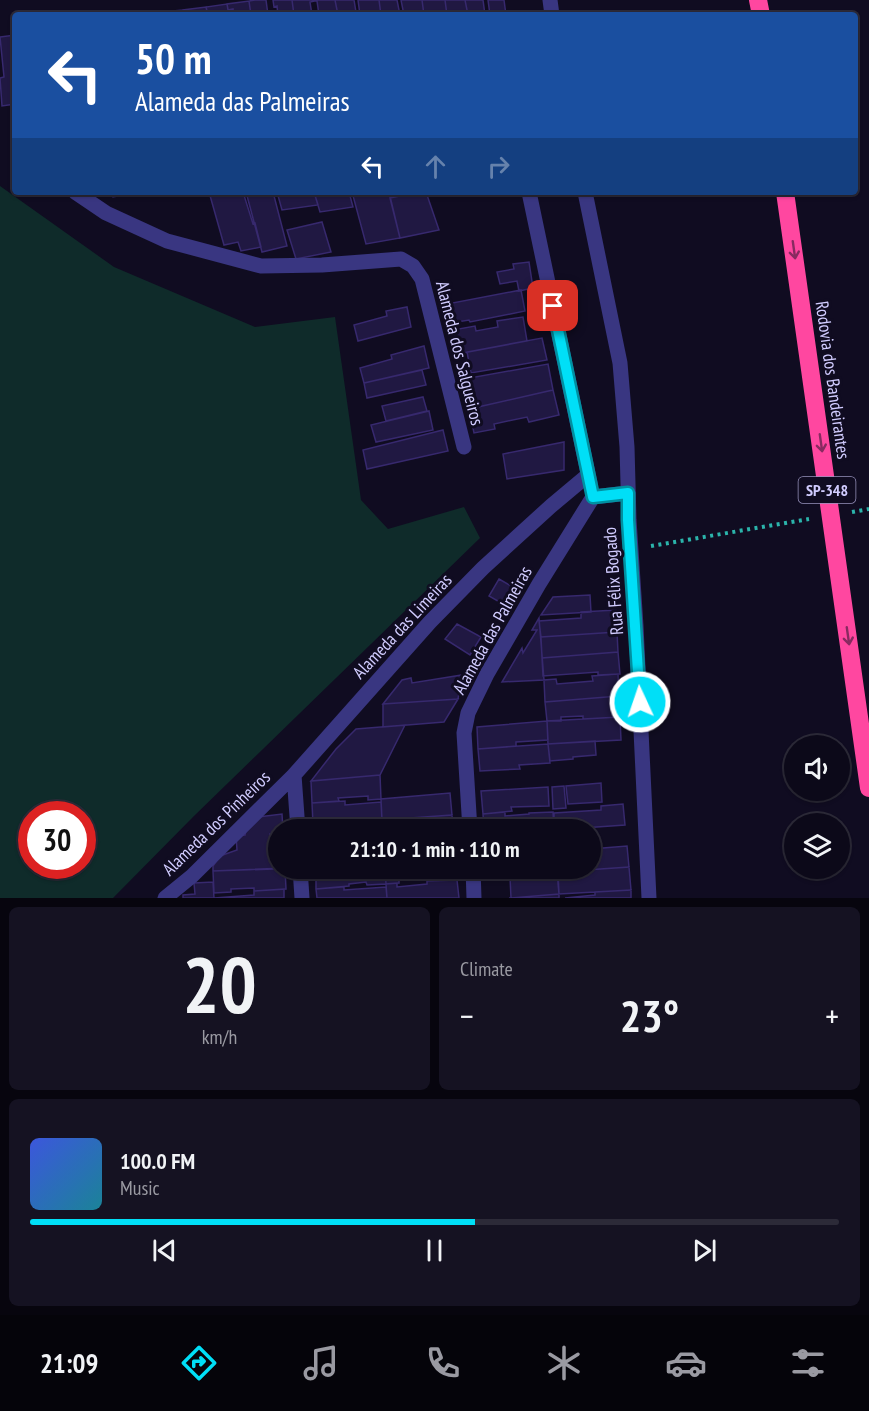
<!DOCTYPE html>
<html lang="en">
<head>
<meta charset="utf-8">
<style>
  :root { --surface:#0c0919; --page:#151222; --text:#f1f3f6; --muted:#9a9aa2; --line:#2c2a38; --accent:#00dff7 }
  body { margin:0; font-family:"PT Sans Narrow",sans-serif; background:var(--page); color:var(--text); height:100vh; display:flex; flex-direction:column; font-size:22px; white-space:nowrap }
  * { box-sizing:border-box; margin:0 }
  p { font-size:20px; color:var(--muted) }
  .icon { flex:none; width:33px; height:33px; fill:none; stroke:currentColor; stroke-width:2; stroke-linecap:round; stroke-linejoin:round }
  .map { position:relative; height:898px; overflow:hidden }
  .drawer { display:flex; flex-direction:column; gap:9px; padding:9px; background:#07050e; flex:1 }
  .drawer>* { flex:none }
  .guide { position:absolute; left:12px; top:12px; width:846px; height:183px; border-radius:6px; box-shadow:0 2px 4px #0004,0 0 0 2px var(--line); background:#1a4fa0; color:#fff; overflow:hidden }
  .fabs { position:absolute; left:784px; top:735px; display:grid; gap:12px }
  .fabs a { display:grid; place-items:center; width:66px; height:66px; border-radius:50%; background:var(--surface); box-shadow:0 2px 4px #0004,0 0 0 2px var(--line); font-size:30px }
  .speed { position:absolute; left:18px; top:801px; display:flex; gap:12px; font-size:30px; font-weight:700; text-align:center }
  .speed>* { display:grid; place-content:center; width:78px; height:78px; border-radius:50%; background:var(--surface); box-shadow:0 2px 4px #0004,0 0 0 2px var(--line); line-height:1 }
  .speed .limit { border:9px solid #d22; background:#fff; color:#111 }
  .pin { position:absolute; display:grid; place-items:center; width:51px; height:51px; color:#fff; margin:-26px; border-radius:12px; box-shadow:0 3px 9px #0006 }
  .me { position:absolute; width:66px; margin:-33px; rotate:357deg; stroke-linejoin:round; filter:drop-shadow(0 0 4px #0008) }
  .turn { display:flex; align-items:center; gap:21px; height:126px; padding:0 24px; font-size:27px }
  .turn .icon { width:78px; height:78px; stroke-width:2.5 }
  .turn b { display:block; font-size:42px; line-height:51px }
  .lanes { display:flex; align-items:center; height:57px; padding:0 24px; background:#0003; justify-content:center; gap:30px; direction:ltr }
  .lanes .off { opacity:.35 }
  .big { font-size:45px; font-weight:600; line-height:1.1 }
  .drawer .card { flex:1; display:flex; flex-direction:column; justify-content:center; gap:9px; min-width:0; padding:0 21px; border-radius:9px; background:var(--page) }
  .drawer .dial { align-items:center; gap:0 }
  .dial b { font-size:78px; line-height:1 }
  .song { display:flex; align-items:center; gap:18px }
  .cover { width:72px; height:72px; border-radius:9px; background:linear-gradient(135deg,hsl(230 70% 55%),hsl(190 70% 35%)) }
  .played { height:6px; border-radius:3px; background:linear-gradient(90deg,var(--accent) 55%,var(--line) 55%) }
  .keys { display:flex; justify-content:space-around; direction:ltr }
  .heat { display:flex; justify-content:space-between; align-items:center; font-size:33px; direction:ltr }
  .drawer .tiles { flex:1; display:grid; gap:9px; grid-template-columns:1fr 1fr }
  .card:last-child { grid-column:span 2 }
  .trip { position:absolute; left:268px; top:819px; width:333px; height:60px; border-radius:30px; background:var(--surface); box-shadow:0 2px 4px #0004,0 0 0 2px var(--line); font-weight:600; line-height:60px; text-align:center }
  .menu { display:flex; height:96px; justify-content:space-around; align-items:center; background:#05040a; color:var(--muted) }
  .menu .icon { width:42px; height:42px }
  .menu .selected { color:var(--accent) }
  .menu b { font-size:27px; color:var(--text) }
  .map>svg:first-child { display:block }
</style>
</head>
<body>
<div class="map">
<svg width="869" height="898" viewBox="0 0 869 898">
  <rect width="100%" height="100%" fill="#100c21"/>
  <path fill="#0f2b2a" fill-rule="evenodd" d="M0 186 114 267 255 327 335 317 361 500 388 529 464 507 480 538 194 816 113 898H0ZM32 814H82V866H32Z"/>
  <path fill="#201842" stroke="#37296e" stroke-width="1.5" d="M255 0H266L268 15H251L249 1Z
    M273 0H292L294 15H278L277 6 274 7Z
    M292 0H315V1L310 2 312 15H294Z
    M315 0H335L338 15H319L317 1H315Z
    M335 0H354L356 12H359L360 15H338Z
    M358 0H379L381 15H360Z
    M379 0H397L400 15H381Z
    M401 0H422L424 15H404Z
    M422 0H445L447 15H424Z
    M445 0H465L468 15H447Z
    M465 0H483L485 15H468Z
    M488 0H504L506 15H490Z
    M249 1 251 15H234L233 9 228 10 227 4Z
    M227 4 229 15H208L206 7Z
    M206 7 208 15H184L183 10Z
    M183 10 184 15H163L162 12Z
    M15 35V104L2 106 0 78 4 77 0 37Z
    M112 192H129V194L113 197Z
    M209 192H218V194L227 192H243L253 224 255 223 261 247 241 251 238 242 224 245Z
    M246 192H273L287 246 262 252Z
    M277 192H314L318 205 282 210Z
    M314 192H349L353 207 320 212Z
    M352 192H389L400 238 366 244Z
    M404 192H426L439 230 400 238 390 198 405 195Z
    M322 222 331 252 296 259 287 230Z
    M529 262 533 288 519 291 517 281 500 284 497 272 514 269 513 264Z
    M521 290 525 311 470 322 469 320 451 323 447 304Z
    M407 307 411 327 358 341 354 325 387 316 386 311Z
    M523 317 527 341 458 354 453 330 475 326 476 331 498 327 497 321Z
    M542 338 547 360 471 373 467 352Z
    M424 346 429 368 364 383 360 368 392 359 391 355Z
    M548 364 553 390 469 409 464 379Z
    M422 370 426 385 367 398 364 383Z
    M553 390 559 415 529 422 527 417 494 424 495 429 474 433 469 409Z
    M423 397 427 411 386 421 382 406Z
    M429 411 433 430 376 442 371 425Z
    M443 430 448 451 367 469 363 450Z
    M564 442V470L507 479 503 454Z
    M499 579 513 587 503 604 489 596Z
    M590 595 591 612 541 615 553 597Z
    M616 610 617 632 541 637 539 621 581 618V612Z
    M539 618 544 680 502 682 522 648 523 653 537 630H532Z
    M457 624 481 637 470 655 445 639Z
    M617 632 618 652 542 658 541 637Z
    M618 652 620 674 598 675V672L543 676 542 658Z
    M618 674 619 696 545 702 544 680 556 679 557 684 593 681 592 676Z
    M462 675 458 699 383 704 402 680 411 678 412 683Z
    M619 696 620 717 583 719V716L561 717V721H547L545 702Z
    M458 699 444 722 383 727V704Z
    M620 717 621 740 548 744 547 721Z
    M547 721 548 740 516 742V746L478 749 477 727Z
    M405 725 380 775 311 781 336 749 356 729Z
    M595 741 596 755 573 757V759L550 761 548 744Z
    M548 744 550 763 519 765 520 769 480 771 478 749Z
    M380 775 381 799 368 800V796L338 798 339 801 312 803 311 781Z
    M601 783 602 802 568 804 566 786Z
    M564 786 566 808 553 809 552 787Z
    M548 787 549 806 511 807 512 811 483 814 481 791Z
    M450 793 452 815 382 820 381 799Z
    M345 801V805L381 802 382 820 313 824 312 803Z
    M623 804 625 825 554 830V813L601 810V806Z
    M505 812V816L529 814V813L553 812 554 830H484L483 814Z
    M282 814 283 830H279V833L270 834 273 869 213 871V866L220 856 237 850 236 836 245 835 247 826 258 817Z
    M452 815 453 830H382V820Z
    M382 820V830H314L313 824Z
    M627 846 629 867 557 872V868H591V849Z
    M629 867 631 890 559 894 557 872Z
    M285 868 286 889 254 891V888L231 889V892L214 893 213 871Z
    M316 868H385L386 884 367 885 366 882 349 884V886L316 889Z
    M385 868H457V880L427 881V878L399 879V883L386 884Z
    M487 868H557L558 873 487 878Z
    M558 873 559 894 511 898 510 877Z
    M457 880 459 898H387L386 884 397 883V887L427 884V881Z
    M213 882 214 898H183V895L195 894 194 883Z
    M342 887H344V890L386 887 387 898H317L316 889Z
    M284 889V898H214L254 895V891Z
    M631 890V898H565L595 895V892Z
    M559 894V898H509H511Z"/>
  <g fill="none" stroke-linecap="round" stroke-linejoin="round">
    <path stroke="#2bb4ab" stroke-width="4" stroke-dasharray="3 4.5" stroke-linecap="butt" d="M852 512 869 509
      M651 546 809 519"/>
    <path stroke="#393681" stroke-width="15" d="M550 0 552 15
      M75 192 106 213 167 241 261 266 322 265 401 259 413 266 422 279 464 447
      M529 192 590 483
      M585 192 620 363 627 447 629 520 636 626 649 898
      M298 830 294 775 430 622 483 568 551 506 588 475
      M470 830 464 733 468 713 487 674 539 584 593 497 628 493
      M300 868 302 898
      M473 868 474 898
      M165 898 192 876 294 775"/>
    <path stroke="#ff47a0" stroke-width="18" d="M758 0 761 15
      M785 192 869 788"/>
  </g>
  <defs><path id="oneway-shaft" d="M-6 0H5M1.5-3L5.5 0L1.5 3" fill="none" stroke-width="1.6" stroke-linecap="round" stroke-linejoin="round" transform="scale(1.5)"/></defs>
  <g stroke="#882a60">
    <use href="#oneway-shaft" transform="translate(794 250) rotate(82)"/>
    <use href="#oneway-shaft" transform="translate(821 443) rotate(82)"/>
    <use href="#oneway-shaft" transform="translate(848 636) rotate(82)"/>
  </g>
  <g fill="none" stroke-linecap="round" stroke-linejoin="round">
    <g stroke="#0091a1" stroke-width="15">
      <path id="route" d="M553 306 593 497 628 493V520L640 702"/>
    </g>
    <use href="#route" stroke="#00dff7" stroke-width="10"/>
  </g>
  <g text-anchor="middle" dominant-baseline="central" stroke-width="6" stroke-linejoin="round" paint-order="stroke">
    <rect fill="#100c21" stroke="#9792bc" stroke-width="1.5" x="798.5" y="477" width="57" height="26" rx="4.5"/>
    <g font-size="16" font-weight="bold" fill="#d1ccff">
      <text x="827" y="490">SP-348</text>
    </g>
    <g font-size="18" fill="#d1ccff" stroke="#100c21">
      <text transform="translate(460 353) rotate(76)">Alameda dos Salgueiros</text>
      <text transform="translate(833 380) rotate(82)">Rodovia dos Bandeirantes</text>
      <text transform="translate(613 581) rotate(-94)">Rua Félix Bogado</text>
      <text transform="translate(402 626) rotate(-47)">Alameda das Limeiras</text>
      <text transform="translate(492 630) rotate(-61)">Alameda das Palmeiras</text>
      <text transform="translate(216 823) rotate(-44)">Alameda dos Pinheiros</text>
    </g>
  </g>
</svg>
<div class="fabs">
<a><svg class="icon" aria-label="sound" viewBox="0 0 24 24"><path d="M4 9h4l5-4v14l-5-4H4zM17 9q2 3 0 6"/></svg></a>
<a><svg class="icon" aria-label="layers" viewBox="0 0 24 24"><path d="M12 4l9 5-9 5-9-5zM3 14l9 5 9-5"/></svg></a>
</div>
<div class="speed"><div class="limit">30</div></div>
<div class="pin" style="left:553px;top:306px;background:#d93025"><svg class="icon" aria-label="arrive" viewBox="0 0 24 24"><path d="M6 21V4h12l-3 4 3 4H6"/></svg></div>
<svg class="me" style="left:640px;top:702px" viewBox="-20 -20 40 40"><circle r="17" fill="#00dff7" stroke="#fff" stroke-width="3"/><path d="M0-11L8 9 0 5-8 9z" fill="#fff"/></svg>
<div class="trip">21:10 · 1 min · 110 m</div>
<div class="guide">
<div class="turn"><svg class="icon" aria-label="left" viewBox="0 0 24 24"><path d="M17 20v-9H6M10 6l-5 5 5 5"/></svg><div><b>50 m</b>Alameda das Palmeiras</div></div>
<div class="lanes"><svg class="icon" aria-label="left" viewBox="0 0 24 24"><path d="M17 20v-9H6M10 6l-5 5 5 5"/></svg><svg class="icon off" aria-label="ahead" viewBox="0 0 24 24"><path d="M12 20V5M6 11l6-6 6 6"/></svg><svg class="icon off" aria-label="right" viewBox="0 0 24 24"><path d="M7 20v-9h11M14 6l5 5-5 5"/></svg></div>
</div>
</div>
<section class="drawer">
<div class="tiles">
<div class="card dial"><b>20</b><p>km/h</p></div>
<div class="card"><p>Climate</p>
<div class="heat"><a>−</a><b class="big">23°</b><a>+</a></div>
</div>
<div class="card">
<div class="song"><i class="cover"></i><div><b>100.0 FM</b><p>Music</p></div></div>
<div class="played"></div>
<div class="keys"><svg class="icon" aria-label="previous" viewBox="0 0 24 24"><path d="M18 5L8 12l10 7zM5 5v14"/></svg><svg class="icon" aria-label="pause" viewBox="0 0 24 24"><path d="M8 5v14M16 5v14"/></svg><svg class="icon" aria-label="next" viewBox="0 0 24 24"><path d="M6 5l10 7-10 7zM19 5v14"/></svg></div>
</div>
</div>
</section>
<nav class="menu">
<b>21:09</b>
<svg class="icon selected" aria-label="directions" viewBox="0 0 24 24"><path d="M12 3l9 9-9 9-9-9zM9 14v-3h6M13 9l2 2-2 2"/></svg>
<svg class="icon" aria-label="music" viewBox="0 0 24 24"><path d="M9 18V5l10-2v13"/><circle cx="6" cy="18" r="3"/><circle cx="16" cy="16" r="3"/></svg>
<svg class="icon" aria-label="phone" viewBox="0 0 24 24"><path d="M5 4h4l2 5-3 2q2 4 5 5l2-3 5 2v4C11 20 4 13 5 4z"/></svg>
<svg class="icon" aria-label="climate" viewBox="0 0 24 24"><path d="M12 3v18M4 7l16 10M4 17L20 7"/></svg>
<svg class="icon" aria-label="car" viewBox="0 0 24 24"><path d="M5 17H2v-5l4-1 3-4h7l3 4 3 1v5h-3M9 17h6M6 11h13"/><circle cx="7" cy="17" r="2"/><circle cx="17" cy="17" r="2"/></svg>
<svg class="icon" aria-label="filters" viewBox="0 0 24 24"><path d="M4 7h16M4 17h16"/><circle cx="9" cy="7" r="2"/><circle cx="15" cy="17" r="2"/></svg>
</nav>
</body>
</html>
